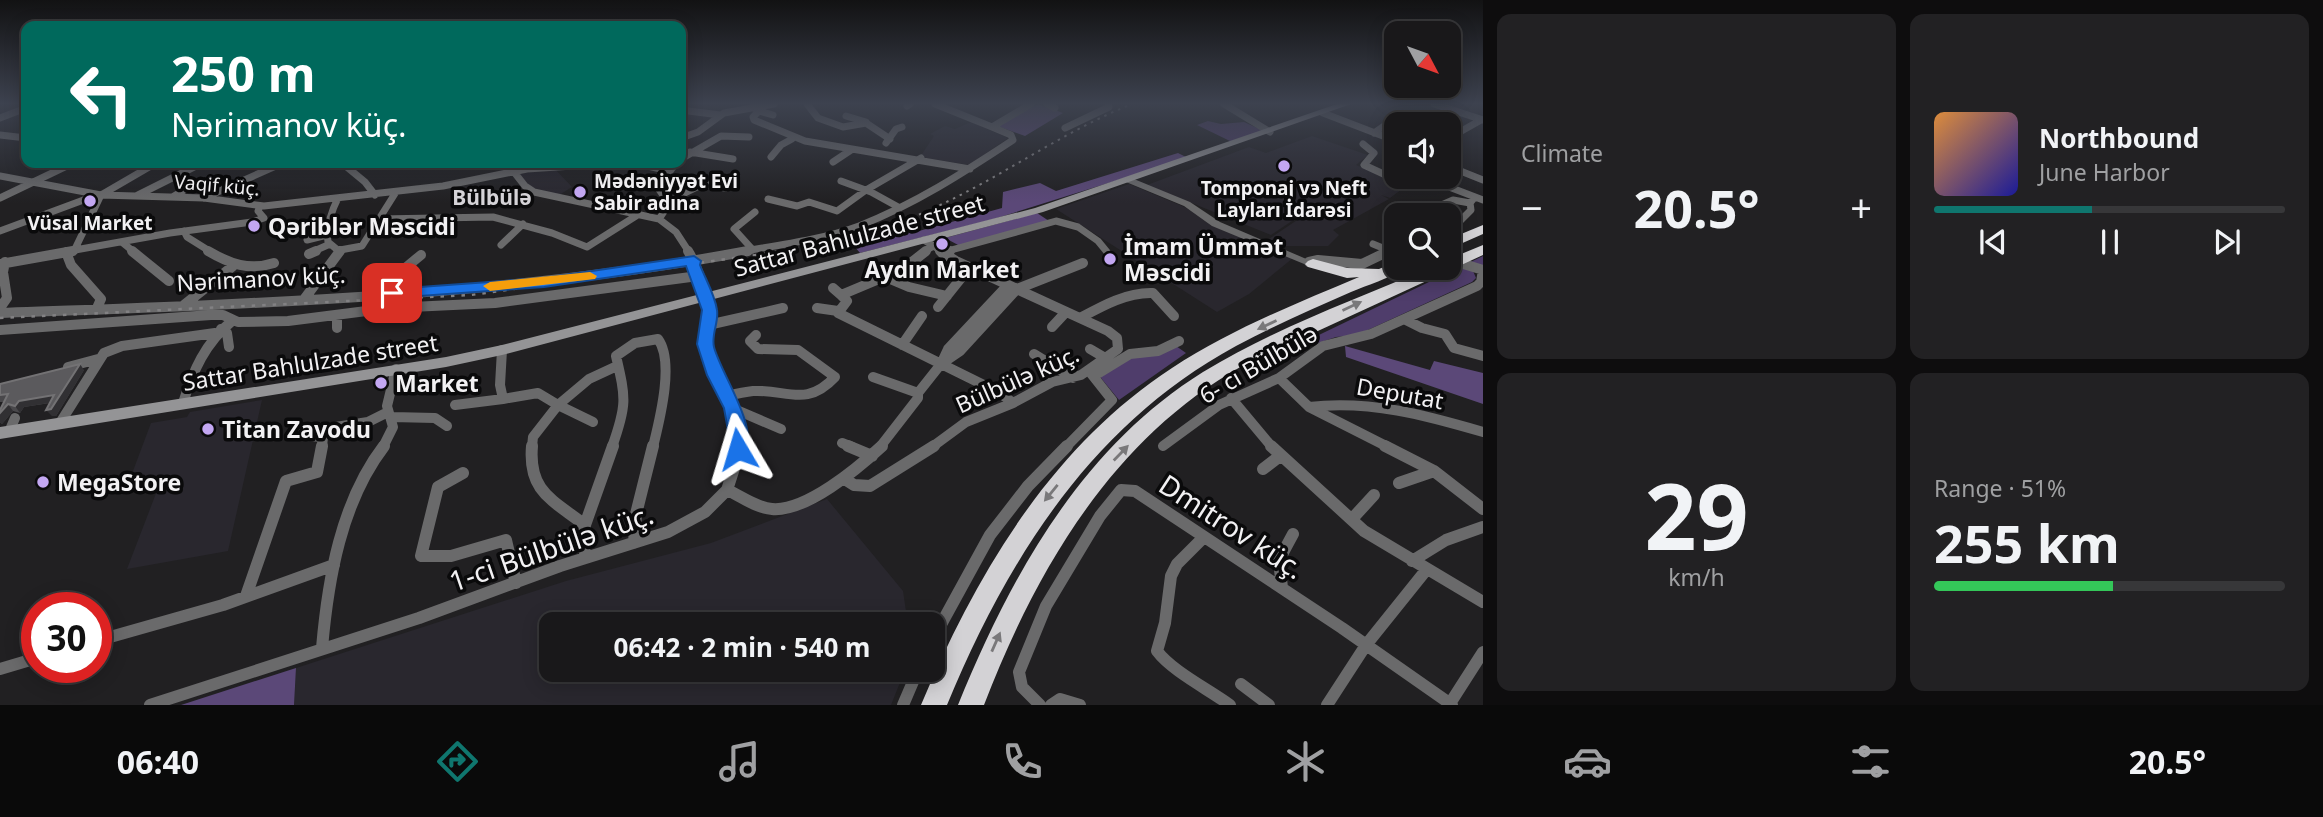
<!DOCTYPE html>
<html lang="en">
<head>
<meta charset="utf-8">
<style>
  :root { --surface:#19181a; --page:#222123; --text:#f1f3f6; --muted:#9fa0a2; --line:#373739; --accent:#0f766e }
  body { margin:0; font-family:"Noto Sans",sans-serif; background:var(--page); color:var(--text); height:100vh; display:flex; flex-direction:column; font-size:26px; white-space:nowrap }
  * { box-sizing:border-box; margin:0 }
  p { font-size:23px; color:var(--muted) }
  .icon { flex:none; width:38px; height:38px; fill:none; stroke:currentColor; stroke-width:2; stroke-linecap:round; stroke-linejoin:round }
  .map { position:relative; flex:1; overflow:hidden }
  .panel { display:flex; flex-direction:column; gap:14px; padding:14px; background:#0e0d0e; width:840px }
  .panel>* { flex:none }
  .guide { position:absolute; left:21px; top:21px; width:665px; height:147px; border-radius:14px; box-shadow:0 4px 18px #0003,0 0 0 2px var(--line); background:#00695c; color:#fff; overflow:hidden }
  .needle { width:46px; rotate:131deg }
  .tools { position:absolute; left:1384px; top:21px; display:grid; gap:14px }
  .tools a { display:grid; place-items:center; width:77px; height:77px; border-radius:14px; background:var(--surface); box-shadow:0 4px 18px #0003,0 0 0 2px var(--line); font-size:35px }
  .speed { position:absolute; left:21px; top:592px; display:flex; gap:14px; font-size:35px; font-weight:700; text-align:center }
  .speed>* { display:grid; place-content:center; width:91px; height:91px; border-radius:50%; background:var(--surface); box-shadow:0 4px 18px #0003,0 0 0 2px var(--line); line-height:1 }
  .speed .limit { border:10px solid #d22; background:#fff; color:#111 }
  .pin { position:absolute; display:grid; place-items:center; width:60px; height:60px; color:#fff; margin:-30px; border-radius:14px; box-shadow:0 4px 10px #0006 }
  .me { position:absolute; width:77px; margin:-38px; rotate:353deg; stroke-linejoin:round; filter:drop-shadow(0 0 5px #0008) }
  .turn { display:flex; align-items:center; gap:24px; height:147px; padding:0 35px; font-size:32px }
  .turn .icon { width:91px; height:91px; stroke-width:2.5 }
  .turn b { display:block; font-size:49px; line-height:60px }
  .big { font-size:52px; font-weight:700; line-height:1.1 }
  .panel .tile { flex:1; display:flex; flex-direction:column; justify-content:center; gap:10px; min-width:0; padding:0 24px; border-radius:14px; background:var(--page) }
  .panel .dial { align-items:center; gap:0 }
  .dial b { font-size:91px; line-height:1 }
  .song { display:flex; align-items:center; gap:21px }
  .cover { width:84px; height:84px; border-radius:10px; background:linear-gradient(135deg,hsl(30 70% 55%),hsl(240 70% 35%)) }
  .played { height:7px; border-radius:4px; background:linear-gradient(90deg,var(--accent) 45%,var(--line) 45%) }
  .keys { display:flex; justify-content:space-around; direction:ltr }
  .heat { display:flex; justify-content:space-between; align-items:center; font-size:38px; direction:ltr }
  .charge { height:10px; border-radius:5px; background:linear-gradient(90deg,#34c759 51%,var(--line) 0) }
  .panel .tiles { flex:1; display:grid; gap:14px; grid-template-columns:repeat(2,1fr) }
  .trip { position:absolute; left:539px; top:612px; width:406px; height:70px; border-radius:14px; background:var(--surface); box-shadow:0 4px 18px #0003,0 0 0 2px var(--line); font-weight:700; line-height:70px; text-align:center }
  .tab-bar { display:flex; height:112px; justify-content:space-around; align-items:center; background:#0a0a0a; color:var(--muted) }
  .tab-bar .icon { width:49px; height:49px }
  .tab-bar .selected { color:var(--accent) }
  .tab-bar b { font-size:32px; color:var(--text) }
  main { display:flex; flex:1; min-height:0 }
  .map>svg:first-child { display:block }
</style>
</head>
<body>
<main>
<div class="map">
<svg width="1483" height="705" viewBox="0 0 1483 705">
  <rect width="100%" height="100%" fill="#212022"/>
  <path fill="#29272e" d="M971 122 1008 138 969 165 920 157 934 136 930 134 945 126 955 129Z
    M1312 136 1368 155 1356 165 1406 186 1390 198 1381 195 1389 199 1333 230 1339 235 1328 246H1278L1266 241 1318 206 1316 205 1271 235 1147 185 1249 147 1266 153Z
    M554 168 572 187 559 195 530 187 519 174Z
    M1129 184 1180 205 1293 258 1249 294 1217 312 1056 209Z
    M262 400 228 551 127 569 160 483 127 487 151 423 187 417 190 412Z
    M827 499 903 591 908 625H551V670H905L891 705H294L296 668 566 581 711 543Z"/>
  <path fill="#4f3d6b" d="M1208 121 1221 124 1244 122 1264 131 1232 142 1197 125Z
    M1483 256V267L1473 271 1476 278 1472 282 1357 335 1336 337 1265 361Z
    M1176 346 1186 353 1119 400 1101 378 1102 374 1133 355Z"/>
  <path fill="#5b4878" d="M1038 104 1063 113 1025 136 997 126Z
    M1178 153 1188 158 994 219 860 253 855 247 909 229 919 231 1002 208 1003 192 1040 183 1056 191Z
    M1037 213 1049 221 960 246 945 238Z
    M1345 346 1430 370 1434 361 1483 373V404L1346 357Z
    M296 668 294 705H181Z"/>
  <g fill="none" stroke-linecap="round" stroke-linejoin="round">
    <path stroke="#6a6a6b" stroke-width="7" d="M807 104 818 118 843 127 866 123 890 139
      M935 104 992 127
      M1047 104 1055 108
      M1224 104 1270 132
      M1434 104 1483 120
      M907 106 910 104
      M755 108 759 111 753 117 754 120 805 141 970 169
      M681 110 720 115
      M759 111 773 115
      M1323 113 1396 141
      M846 116 866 122
      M0 118 26 108
      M1065 128 1109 107 1108 104
      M1374 133 1398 116 1404 115
      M0 135 26 138
      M681 138 698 132 724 113 774 104
      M1449 138 1481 120
      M886 143 896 129 902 127
      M1363 144 1374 153 1364 165 1390 177H1401
      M690 152 733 159
      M771 157 781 145 792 139
      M681 159 721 136 749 137
      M833 162 851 150
      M342 163 365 182 375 195
      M635 163 669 171
      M1458 170 1483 180
      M514 172 525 186 534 192 659 219 676 232 689 252
      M0 176 101 195 204 198 264 206 443 186 527 169 619 163
      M1423 177 1483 200
      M841 181 871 192 900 208
      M138 195 194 167 182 163
      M174 196 200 181
      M0 198 73 163
      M204 198 278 165
      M338 198C331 212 326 226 328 242L340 252
      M768 199 797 206 809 202 837 211 866 190 921 158
      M668 201 703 184 725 188
      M1437 207 1453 200 1470 203
      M379 219 493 217 552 233 587 247 636 216
      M659 219 669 204 658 188 676 163
      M1449 225 1461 220 1471 210 1470 203 1474 198
      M374 227H405
      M0 231 97 195
      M184 231 187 237 211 252
      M307 240 327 235
      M924 240 943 252
      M123 243 134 252
      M1373 244 1390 251
      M501 245 523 224
      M340 250 362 246 396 192
      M753 250 734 229 755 212
      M74 251 101 195 156 163
      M64 252 170 233 252 222 264 218 258 211 260 206
      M312 252 330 244
      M739 252C779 245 821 240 859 226 915 204 963 173 1013 140L1011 135 992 127 1031 104
      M923 252 932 247
      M944 252 1056 221 1078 227 1098 241 1107 252
      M1385 252 1396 247"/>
    <path stroke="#6a6a6b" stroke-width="10" d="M132 251 169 281
      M208 251C230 264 249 271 274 263
      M688 251C695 262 712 304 711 317 710 326 704 334 705 344 711 381 740 408 737 447
      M926 251 903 269 841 295 847 301 838 313 1000 393 1013 403
      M66 252 71 265 101 299 97 308
      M942 253 950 251
      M309 254 316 251
      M1309 262 1318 260 1362 264 1389 251
      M1457 262 1483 270
      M0 264 73 251
      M883 276 909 287 947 296
      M833 288 841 295
      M392 293 404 269 421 255
      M305 298 340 251
      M184 305 233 266
      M938 307 970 267
      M0 308 7 298 3 272 5 262
      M817 308 838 311
      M0 313C249 304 503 297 748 251
      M337 316V328
      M1080 318C1102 306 1127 292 1153 293L1174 316
      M1406 320 1422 328 1445 334 1454 348 1483 356
      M708 325 783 308
      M1052 327 1066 312
      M221 329 227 333 229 347
      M0 330 211 315H223L238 322 288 321 390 308 495 303 698 276
      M902 345 922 316
      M1090 349 1107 359
      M502 350 500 385 503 399 538 393 558 405 533 437 532 447
      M1034 354 1073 378
      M941 364 960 351 1017 289 1083 263
      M68 367 98 359
      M1094 376 1130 354 1158 351 1179 341
      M873 377 918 393
      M1279 378 1309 407 1388 447
      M726 396C735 394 744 392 753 391 787 389 806 408 835 377L798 350 758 349 750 341 756 335
      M1231 398 1272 447
      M183 403C193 371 205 343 232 321
      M455 405 503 399
      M1309 407C1370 400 1425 415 1483 432
      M732 408 781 429
      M392 417 435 418 447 426
      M593 422 558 405 589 379 617 366
      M60 423 104 353 122 346 215 333
      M297 426 308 436 323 437
      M9 432 15 418
      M842 443 852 447
      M1163 446 1219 405 1279 378 1323 346 1371 334 1477 286 1481 282 1483 270
      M322 447 323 437 329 428 368 422 388 412
      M383 447 393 427 387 406 396 369
      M612 447C627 405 626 399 616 356L635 343 658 339C675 362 659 422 653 447
      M880 447 918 398V393L941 364 948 349 1008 285
      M932 447 966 422 1013 403 1052 382 1081 375 1118 349 1117 338 1108 331 956 261 940 251
      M1066 447 1112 400 1089 371"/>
    <path stroke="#6a6a6b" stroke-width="12" d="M532 446C528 492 553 500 585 525L583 544 586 557
      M848 446 872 456
      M1271 446 1364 531 1483 602
      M1385 446 1434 471 1483 509
      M1263 469 1280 456
      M463 473 438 487 421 556H451L506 540 516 583
      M843 478 854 485 870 486 934 446
      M1399 483 1434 471
      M727 490C741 496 756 508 772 509 806 512 858 468 882 446
      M1352 519 1374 495
      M585 525 613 446
      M1203 538 1177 564 1171 576 1165 623 1157 651C1172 671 1208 689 1230 705
      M634 543 636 514 653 446
      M1412 561 1446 540 1483 527
      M1282 588 1279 560 1293 534
      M246 596 286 481 317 472 322 446
      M933 639 990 535 1028 486 1067 446
      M96 641 223 605 334 565
      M322 648C328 579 341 502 384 446
      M0 669 37 658
      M1241 684 1269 705
      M150 705 419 618 560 566 668 532 705 512 727 490 736 462 737 446
      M903 705 918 670
      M1040 705 1022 687 1019 672 1046 606 1100 516 1121 490 1135 491 1342 628 1452 705
      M1051 705 1060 699 1080 705
      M1327 705 1366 645 1427 569
      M1449 705 1483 652"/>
    <path fill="#6a6a6b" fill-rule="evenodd" d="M1129 177 1190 202 1220 222 1318 264 1317 266H1309L1212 226 1184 206 1126 182 1124 180Z"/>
    <path fill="#949496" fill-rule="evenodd" d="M1337 104H1351L1043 212 502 355 446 367 0 439V427L446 357 502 345 1035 208Z"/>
    <path fill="#d3d2d5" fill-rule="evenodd" d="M1483 225V234L1449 249V239Z
      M1483 245V255L1242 366C1112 439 1036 570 984 705H958C1010 577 1081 448 1203 372 1273 329 1354 300 1429 268H1449V259Z
      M1313 259 1347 268 1379 269 1396 262V268H1403C1390 279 1367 285 1351 292 1312 309 1273 326 1236 346 1092 424 1008 558 947 705H921C976 574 1051 447 1172 368 1230 330 1295 304 1359 277L1347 278 1308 267 1305 264 1308 261Z"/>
    <path stroke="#828183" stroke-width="2" stroke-dasharray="2.5 5" stroke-linecap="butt" d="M774 252C830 242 887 231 938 206 1005 175 1064 131 1132 104"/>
    <path stroke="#828183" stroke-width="2.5" stroke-dasharray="3.5 7" stroke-linecap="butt" d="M0 318 471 295 784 251"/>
  </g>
  <path fill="#49484b" d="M84 370 56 416H52L50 403 24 407 20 413 13 411 2 424 0 422V410L4 402H0V384Z"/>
  <path fill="#313033" d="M80 364 84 370 56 416H52L46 410 55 402 24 407 20 413 15 406 19 401Z
    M8 404 13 411 2 424 0 422V413Z"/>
  <path fill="#5b5a5d" stroke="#737274" stroke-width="2" d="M80 364 51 409 46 410 54 395 19 401 15 406 8 404 0 413V410L8 394 0 395V384Z"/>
  <defs><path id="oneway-solid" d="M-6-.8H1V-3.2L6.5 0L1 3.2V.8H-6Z" transform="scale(1.75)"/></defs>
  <g fill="#79787a">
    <use href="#oneway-solid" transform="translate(1352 306) rotate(-25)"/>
    <use href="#oneway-solid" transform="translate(1267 325) rotate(155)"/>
    <use href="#oneway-solid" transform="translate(1121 453) rotate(-46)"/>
    <use href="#oneway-solid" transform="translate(1051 493) rotate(129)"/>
    <use href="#oneway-solid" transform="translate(996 642) rotate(-66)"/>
  </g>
  <linearGradient id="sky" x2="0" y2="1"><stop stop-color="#121213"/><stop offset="0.51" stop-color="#3d424f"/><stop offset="1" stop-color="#3d424f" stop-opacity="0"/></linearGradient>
  <rect width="1483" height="203" fill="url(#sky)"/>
  <path fill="#1a73e8" stroke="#114b97" stroke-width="2" d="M694 256 701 261 700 265C705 278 715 295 717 310 719 322 711 335 714 347 721 374 759 427 745 453H732L724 408 707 375 697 344 702 310 686 266 544 287 392 298 384 293 392 289 544 278Z"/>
  <path fill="#f59e0b" d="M590 272 597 276 595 279 490 291 483 286 490 282Z"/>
  <g fill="#c3a7f2" stroke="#0a0a0b" stroke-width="2.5">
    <circle cx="1284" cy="166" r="7"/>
    <circle cx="580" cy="192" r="7"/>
    <circle cx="90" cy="201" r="7"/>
    <circle cx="254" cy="226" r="7"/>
    <circle cx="942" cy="244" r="7"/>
    <circle cx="1110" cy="259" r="7"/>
    <circle cx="381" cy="383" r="7"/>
    <circle cx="208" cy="429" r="7"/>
    <circle cx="43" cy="482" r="7"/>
  </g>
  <g text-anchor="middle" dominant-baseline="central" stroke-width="7" stroke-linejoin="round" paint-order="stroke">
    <g font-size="19" font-weight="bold" fill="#f2f1f3" stroke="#0a0a0b">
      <text x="594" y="181" text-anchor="start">Mədəniyyət Evi<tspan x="594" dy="22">Sabir adına</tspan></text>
      <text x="1284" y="188">Tomponaj vэ Neft<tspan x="1284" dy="22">Layları İdarəsi</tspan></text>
      <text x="90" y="223">Vüsal Market</text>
    </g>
    <g font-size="19" fill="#f2f1f3" stroke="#0a0a0b">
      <text transform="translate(217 185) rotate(5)">Vaqif küç.</text>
    </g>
    <g font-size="21" font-weight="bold" fill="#d5d3d7" stroke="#0a0a0b">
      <text x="492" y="197">Bülbülə</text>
    </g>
    <g font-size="23" font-weight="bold" fill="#f2f1f3" stroke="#0a0a0b" text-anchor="start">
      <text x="268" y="226">Qəriblər Məscidi</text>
      <text x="1124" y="246">İmam Ümmət<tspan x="1124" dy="26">Məscidi</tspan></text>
      <text x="942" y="269" text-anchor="middle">Aydın Market</text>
      <text x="395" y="383">Market</text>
      <text x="222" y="429">Titan Zavodu</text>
      <text x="57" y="482">MegaStore</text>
    </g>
    <g font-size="23" fill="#f2f1f3" stroke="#0a0a0b">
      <text transform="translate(859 235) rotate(-15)">Sattar Bahlulzade street</text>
      <text transform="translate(261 278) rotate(-3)">Nərimanov küç.</text>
      <text transform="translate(310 362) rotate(-9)">Sattar Bahlulzade street</text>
      <text transform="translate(1258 364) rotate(-30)">6- cı Bülbülə</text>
      <text transform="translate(1017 379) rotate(-24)">Bülbülə küç.</text>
      <text transform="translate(1400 393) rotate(10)">Deputat</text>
    </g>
    <g font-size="28" fill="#f2f1f3" stroke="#0a0a0b">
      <text transform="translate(1232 526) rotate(33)">Dmitrov küç.</text>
      <text transform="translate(551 547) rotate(-19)">1-ci Bülbülə küç.</text>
    </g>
  </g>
</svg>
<div class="tools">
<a><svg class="needle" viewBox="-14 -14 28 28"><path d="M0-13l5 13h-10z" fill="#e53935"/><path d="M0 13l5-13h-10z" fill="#9fa0a2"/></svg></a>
<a><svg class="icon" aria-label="sound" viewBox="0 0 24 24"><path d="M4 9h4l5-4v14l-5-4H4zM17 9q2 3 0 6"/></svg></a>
<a><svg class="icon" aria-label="search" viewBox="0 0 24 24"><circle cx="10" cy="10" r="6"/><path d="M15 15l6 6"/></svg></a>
</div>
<div class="speed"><div class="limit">30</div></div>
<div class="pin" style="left:392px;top:293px;background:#d93025"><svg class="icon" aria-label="arrive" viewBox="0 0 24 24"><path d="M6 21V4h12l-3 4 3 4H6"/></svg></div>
<svg class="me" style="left:738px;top:449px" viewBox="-20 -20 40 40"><path d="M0-17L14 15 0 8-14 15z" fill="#1a73e8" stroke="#fff" stroke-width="4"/></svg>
<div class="trip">06:42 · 2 min · 540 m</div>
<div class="guide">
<div class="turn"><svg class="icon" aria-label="left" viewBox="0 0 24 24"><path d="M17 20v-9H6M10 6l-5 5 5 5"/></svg><div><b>250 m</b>Nərimanov küç.</div></div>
</div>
</div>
<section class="panel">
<div class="tiles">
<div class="tile"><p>Climate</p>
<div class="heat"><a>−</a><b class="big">20.5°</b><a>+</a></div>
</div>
<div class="tile">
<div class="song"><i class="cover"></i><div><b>Northbound</b><p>June Harbor</p></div></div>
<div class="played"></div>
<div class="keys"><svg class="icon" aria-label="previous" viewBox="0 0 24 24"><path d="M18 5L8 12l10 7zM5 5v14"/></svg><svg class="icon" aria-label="pause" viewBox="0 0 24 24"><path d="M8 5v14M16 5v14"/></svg><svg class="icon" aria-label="next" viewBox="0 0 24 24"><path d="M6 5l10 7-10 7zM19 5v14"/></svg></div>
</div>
<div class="tile dial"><b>29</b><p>km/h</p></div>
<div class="tile"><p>Range · 51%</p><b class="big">255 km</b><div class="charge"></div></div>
</div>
</section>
</main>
<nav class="tab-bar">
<b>06:40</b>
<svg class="icon selected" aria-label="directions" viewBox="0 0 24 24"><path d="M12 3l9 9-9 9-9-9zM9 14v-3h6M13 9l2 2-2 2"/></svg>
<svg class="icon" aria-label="music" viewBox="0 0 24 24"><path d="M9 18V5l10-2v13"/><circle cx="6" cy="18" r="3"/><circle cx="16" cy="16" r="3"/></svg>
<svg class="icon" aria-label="phone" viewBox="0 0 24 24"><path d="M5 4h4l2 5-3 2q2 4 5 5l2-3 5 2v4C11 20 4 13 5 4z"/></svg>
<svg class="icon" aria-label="climate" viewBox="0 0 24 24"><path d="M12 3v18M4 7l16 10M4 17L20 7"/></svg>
<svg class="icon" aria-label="car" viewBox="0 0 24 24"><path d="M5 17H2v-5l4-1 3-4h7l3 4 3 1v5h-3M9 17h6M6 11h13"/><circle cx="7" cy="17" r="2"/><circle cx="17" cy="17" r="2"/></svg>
<svg class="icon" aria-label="filters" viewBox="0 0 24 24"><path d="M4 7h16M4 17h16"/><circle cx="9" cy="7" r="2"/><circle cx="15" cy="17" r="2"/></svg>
<b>20.5°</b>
</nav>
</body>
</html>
